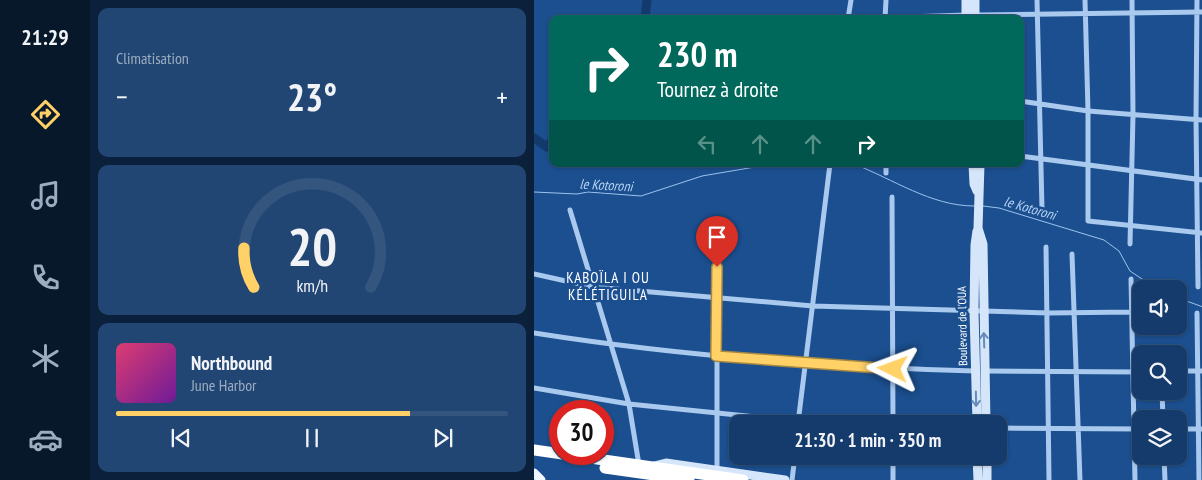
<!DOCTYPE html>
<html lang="fr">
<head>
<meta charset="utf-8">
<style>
  :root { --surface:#143b6b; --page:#214673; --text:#f1f3f6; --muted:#9dadc1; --line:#33557e; --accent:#ffd166 }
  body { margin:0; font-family:"PT Sans Narrow",sans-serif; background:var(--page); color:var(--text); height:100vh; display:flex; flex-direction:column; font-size:19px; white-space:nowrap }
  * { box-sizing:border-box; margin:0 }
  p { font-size:16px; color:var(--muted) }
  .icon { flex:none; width:28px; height:28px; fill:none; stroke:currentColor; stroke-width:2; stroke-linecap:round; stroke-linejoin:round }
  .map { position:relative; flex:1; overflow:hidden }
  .sheet { display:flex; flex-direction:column; gap:8px; padding:8px; background:#0b203b; width:444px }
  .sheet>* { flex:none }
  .top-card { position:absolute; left:15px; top:15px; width:475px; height:152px; border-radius:10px; box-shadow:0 1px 4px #0004,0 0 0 1px var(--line); background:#00695c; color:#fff; overflow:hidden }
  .fabs { position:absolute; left:598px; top:280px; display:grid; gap:10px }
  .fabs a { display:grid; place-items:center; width:55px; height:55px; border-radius:10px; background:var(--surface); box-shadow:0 1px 4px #0004,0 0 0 1px var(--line); font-size:25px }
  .speed { position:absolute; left:15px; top:400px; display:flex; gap:10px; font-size:25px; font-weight:700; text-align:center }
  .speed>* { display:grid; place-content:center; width:65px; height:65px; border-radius:50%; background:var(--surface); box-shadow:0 1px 4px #0004,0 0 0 1px var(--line); line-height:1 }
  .speed .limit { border:8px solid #d22; background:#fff; color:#111 }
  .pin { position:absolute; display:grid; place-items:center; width:42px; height:42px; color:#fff; margin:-51px -21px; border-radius:50% 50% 50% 0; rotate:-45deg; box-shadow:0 0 5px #0007 }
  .pin .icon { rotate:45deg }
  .me { position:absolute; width:55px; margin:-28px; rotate:273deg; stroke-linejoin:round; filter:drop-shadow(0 0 4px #0008) }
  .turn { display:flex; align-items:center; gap:18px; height:105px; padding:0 25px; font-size:22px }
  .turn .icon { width:65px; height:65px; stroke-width:2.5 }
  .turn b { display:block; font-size:35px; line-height:42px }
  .lanes { display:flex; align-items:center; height:48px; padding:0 25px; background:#0003; justify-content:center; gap:25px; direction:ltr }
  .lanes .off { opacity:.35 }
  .big { font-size:38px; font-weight:600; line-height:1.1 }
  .sheet .widget { flex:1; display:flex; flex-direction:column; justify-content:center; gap:8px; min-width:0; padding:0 18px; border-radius:10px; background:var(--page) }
  .sheet .dial { align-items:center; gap:0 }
  .dial svg { height:130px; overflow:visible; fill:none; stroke:var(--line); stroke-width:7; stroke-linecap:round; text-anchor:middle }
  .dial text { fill:var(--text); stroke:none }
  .song { display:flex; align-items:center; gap:15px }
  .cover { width:60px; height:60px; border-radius:8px; background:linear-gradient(135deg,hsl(340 70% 55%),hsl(280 70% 35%)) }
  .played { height:5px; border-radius:2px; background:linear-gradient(90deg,var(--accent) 75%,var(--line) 75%) }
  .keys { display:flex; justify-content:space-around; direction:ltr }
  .heat { display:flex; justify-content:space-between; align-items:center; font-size:28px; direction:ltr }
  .trip { position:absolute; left:195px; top:415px; width:278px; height:50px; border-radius:10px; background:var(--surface); box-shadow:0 1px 4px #0004,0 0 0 1px var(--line); font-weight:600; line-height:50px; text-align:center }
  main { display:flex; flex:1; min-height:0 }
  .tab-bar { display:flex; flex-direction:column; width:90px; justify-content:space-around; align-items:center; background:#08182b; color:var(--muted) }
  .tab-bar .icon { width:35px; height:35px }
  .tab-bar .current { color:var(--accent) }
  .tab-bar b { font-size:22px; color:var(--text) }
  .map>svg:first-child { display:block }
</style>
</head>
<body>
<main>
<nav class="tab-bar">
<b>21:29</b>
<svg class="icon current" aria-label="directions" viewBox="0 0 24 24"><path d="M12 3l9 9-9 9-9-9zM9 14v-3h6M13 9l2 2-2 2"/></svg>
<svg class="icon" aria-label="music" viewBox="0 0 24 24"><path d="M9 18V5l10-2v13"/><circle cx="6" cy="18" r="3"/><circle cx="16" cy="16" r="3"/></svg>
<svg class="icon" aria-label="phone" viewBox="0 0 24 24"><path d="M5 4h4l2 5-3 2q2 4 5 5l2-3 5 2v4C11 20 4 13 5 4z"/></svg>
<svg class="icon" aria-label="climate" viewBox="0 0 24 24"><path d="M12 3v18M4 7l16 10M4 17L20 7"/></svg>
<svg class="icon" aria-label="car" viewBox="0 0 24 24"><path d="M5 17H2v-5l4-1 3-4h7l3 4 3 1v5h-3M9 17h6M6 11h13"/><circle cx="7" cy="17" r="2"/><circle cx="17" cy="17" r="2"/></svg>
</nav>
<section class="sheet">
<div class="widget"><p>Climatisation</p>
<div class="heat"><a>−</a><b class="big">23°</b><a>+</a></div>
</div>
<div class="widget dial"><svg viewBox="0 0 100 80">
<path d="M14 69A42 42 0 1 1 86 69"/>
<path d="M14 69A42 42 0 0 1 8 45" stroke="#ffd166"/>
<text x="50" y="56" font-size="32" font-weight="700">20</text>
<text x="50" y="72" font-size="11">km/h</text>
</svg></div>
<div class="widget">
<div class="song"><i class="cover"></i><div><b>Northbound</b><p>June Harbor</p></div></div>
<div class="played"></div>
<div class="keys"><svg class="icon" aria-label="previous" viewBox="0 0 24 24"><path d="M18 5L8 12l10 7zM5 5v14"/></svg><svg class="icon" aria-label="pause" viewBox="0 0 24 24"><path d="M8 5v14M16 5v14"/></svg><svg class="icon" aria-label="next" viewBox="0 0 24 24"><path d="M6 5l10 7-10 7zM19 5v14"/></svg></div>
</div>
</section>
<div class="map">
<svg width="669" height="480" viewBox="0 0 669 480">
  <rect width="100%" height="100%" fill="#1b4f8f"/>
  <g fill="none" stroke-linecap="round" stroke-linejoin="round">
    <path stroke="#9cc4f0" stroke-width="1" d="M320 164C359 179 397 206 440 206
      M0 192 43 194 54 192 107 196 168 176 221 167 260 164
      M449 206 465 208 570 240 585 251 596 271 623 289
      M644 298 669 307"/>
    <path stroke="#123a6d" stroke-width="9" d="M111 19 113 0
      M0 138 13 147 19 139"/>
    <path stroke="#a9c9ee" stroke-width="5" d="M317 0 314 19 432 15
      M503 0 508 209
      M551 0 554 111V221L669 233
      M663 0 662 119 664 287
      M441 15 669 12
      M351 19 352 0
      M486 101 554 111 669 120
      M486 156 669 180
      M352 164V173
      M358 197 359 424
      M36 210 95 404 105 465
      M596 244 599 115 598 0
      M512 247 515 480
      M538 254 546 480
      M0 274 59 287 279 306 514 313 598 312
      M597 279 601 480
      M663 313 665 480
      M0 333C146 356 293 367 441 371
      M451 371 606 372
      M644 371H669
      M0 388 95 404 290 424
      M628 391 629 419
      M264 423 296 164
      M464 428 606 429
      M644 429H669
      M359 456V480
      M630 456 631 480
      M183 470V235
      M258 480 261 456"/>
    <path stroke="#d6e6fa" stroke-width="9" d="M432 0V19
      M441 0V19
      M439 164 440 184 443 191
      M446 164 444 228 449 244 452 424
      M443 424 440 311 441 245 443 231
      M443 456 444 480
      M453 456V480
      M120 466 132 463 251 480"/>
    <path stroke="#f0f6ff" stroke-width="9" d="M0 473 7 480"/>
    <path stroke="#fff" stroke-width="11" d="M0 450 209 480
      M71 468 155 480"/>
  </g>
  <defs><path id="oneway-shaft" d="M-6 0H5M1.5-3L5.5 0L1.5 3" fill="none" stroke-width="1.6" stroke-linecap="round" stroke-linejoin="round" transform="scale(1.25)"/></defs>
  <g stroke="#668bba">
    <use href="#oneway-shaft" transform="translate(450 340) rotate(-92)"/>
    <use href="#oneway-shaft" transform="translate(442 399) rotate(89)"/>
  </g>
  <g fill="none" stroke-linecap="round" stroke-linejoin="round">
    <g stroke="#a68842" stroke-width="12">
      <path id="route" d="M183 267 182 356 359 369"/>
    </g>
    <use href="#route" stroke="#ffd166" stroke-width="9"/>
  </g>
  <g text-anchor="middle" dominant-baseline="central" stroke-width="5" stroke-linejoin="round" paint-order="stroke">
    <g font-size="12" fill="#fff" stroke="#1b4f8f">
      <text transform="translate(428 326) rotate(-91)">Boulevard de l'OUA</text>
    </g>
    <g font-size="14" font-style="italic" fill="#b5d3f5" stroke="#1b4f8f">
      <text transform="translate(72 185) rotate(3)">le Kotoroni</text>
      <text transform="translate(496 208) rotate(16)">le Kotoroni</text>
    </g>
    <g font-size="15" letter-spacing="1" fill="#fff" stroke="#1b4f8f">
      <text x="74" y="277">KABOÏLA I OU<tspan x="74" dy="17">KÉLÉTIGUILA</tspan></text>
    </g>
  </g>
</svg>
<div class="fabs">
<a><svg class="icon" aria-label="sound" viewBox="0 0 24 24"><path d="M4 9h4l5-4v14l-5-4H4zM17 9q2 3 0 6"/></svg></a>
<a><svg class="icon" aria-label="search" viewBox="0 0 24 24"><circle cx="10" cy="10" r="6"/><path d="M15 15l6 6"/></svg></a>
<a><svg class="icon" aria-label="layers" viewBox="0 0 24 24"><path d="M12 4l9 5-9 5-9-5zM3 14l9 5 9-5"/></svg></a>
</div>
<div class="speed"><div class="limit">30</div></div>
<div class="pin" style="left:183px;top:267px;background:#d93025"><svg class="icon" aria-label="arrive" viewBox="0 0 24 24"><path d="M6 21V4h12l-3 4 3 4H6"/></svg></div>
<svg class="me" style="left:359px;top:369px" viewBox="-20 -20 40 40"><path d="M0-17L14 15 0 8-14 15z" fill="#ffd166" stroke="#fff" stroke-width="4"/></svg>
<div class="trip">21:30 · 1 min · 350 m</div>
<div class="top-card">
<div class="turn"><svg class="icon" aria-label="right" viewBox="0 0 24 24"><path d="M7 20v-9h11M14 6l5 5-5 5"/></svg><div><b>230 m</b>Tournez à droite</div></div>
<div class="lanes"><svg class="icon off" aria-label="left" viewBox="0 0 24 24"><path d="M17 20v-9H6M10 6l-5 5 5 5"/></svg><svg class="icon off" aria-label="ahead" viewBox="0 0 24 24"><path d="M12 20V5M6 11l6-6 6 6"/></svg><svg class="icon off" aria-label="ahead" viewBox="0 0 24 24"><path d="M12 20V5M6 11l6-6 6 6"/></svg><svg class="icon" aria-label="right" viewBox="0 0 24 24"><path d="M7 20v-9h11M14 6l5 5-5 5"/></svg></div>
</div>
</div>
</main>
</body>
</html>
